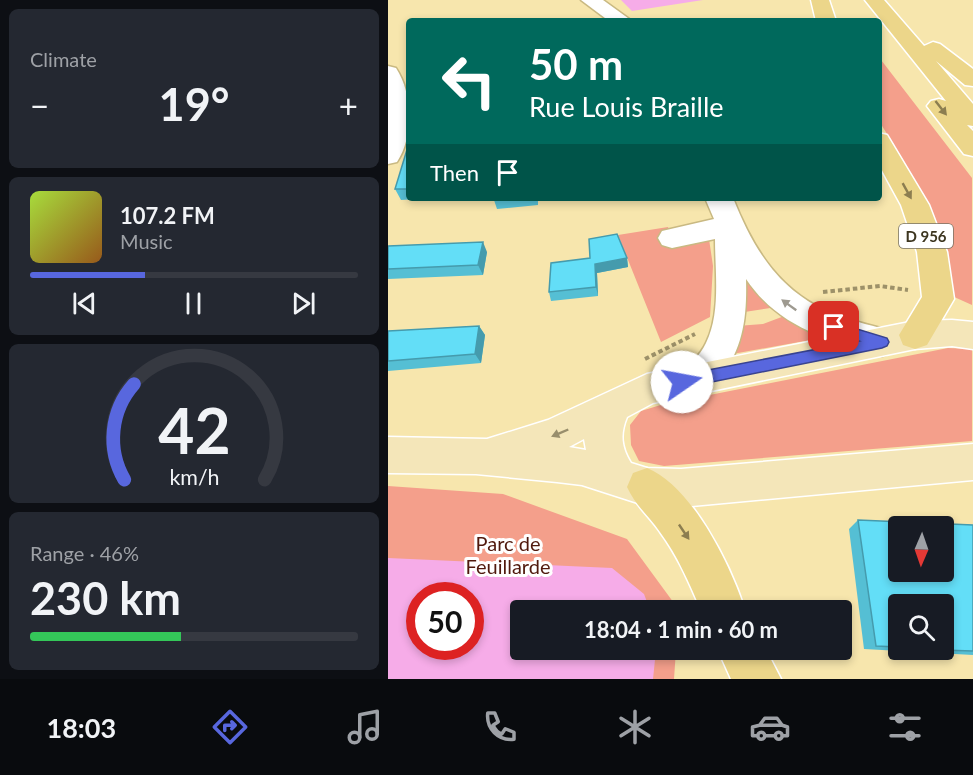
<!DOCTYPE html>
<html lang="en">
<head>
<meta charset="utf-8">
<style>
  :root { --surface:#171b24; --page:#242831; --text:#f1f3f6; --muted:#9ea1a6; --line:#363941; --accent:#5867de }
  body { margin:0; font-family:Lato,sans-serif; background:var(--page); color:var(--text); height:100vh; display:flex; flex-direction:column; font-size:22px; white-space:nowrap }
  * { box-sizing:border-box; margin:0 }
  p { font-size:20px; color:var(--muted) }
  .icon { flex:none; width:33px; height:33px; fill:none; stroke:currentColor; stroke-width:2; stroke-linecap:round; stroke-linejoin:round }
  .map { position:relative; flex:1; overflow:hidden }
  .details { display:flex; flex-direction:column; gap:9px; padding:9px; background:#0d0f14; width:388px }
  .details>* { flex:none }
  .banner { position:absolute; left:18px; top:18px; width:476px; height:183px; border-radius:6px; box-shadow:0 3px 9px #0003; background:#00695c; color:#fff; overflow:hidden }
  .needle { width:39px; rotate:182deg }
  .controls { position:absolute; left:500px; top:516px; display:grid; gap:12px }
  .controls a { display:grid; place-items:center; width:66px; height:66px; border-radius:6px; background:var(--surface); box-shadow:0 3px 9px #0003; font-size:30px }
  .speed { position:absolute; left:18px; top:582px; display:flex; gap:12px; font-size:30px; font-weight:700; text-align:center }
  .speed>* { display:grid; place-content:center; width:78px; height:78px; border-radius:50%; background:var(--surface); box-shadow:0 3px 9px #0003; line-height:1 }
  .speed .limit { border:9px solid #d22; background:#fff; color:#111 }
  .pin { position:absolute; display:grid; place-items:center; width:51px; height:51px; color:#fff; margin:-26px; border-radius:12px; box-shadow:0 3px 9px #0006 }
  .me { position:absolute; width:66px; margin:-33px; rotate:78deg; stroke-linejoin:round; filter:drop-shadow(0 0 4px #0008) }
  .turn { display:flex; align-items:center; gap:21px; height:126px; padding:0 24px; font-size:27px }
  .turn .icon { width:78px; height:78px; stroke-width:2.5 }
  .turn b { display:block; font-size:42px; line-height:51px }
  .then { display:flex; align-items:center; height:57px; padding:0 24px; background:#0003; gap:12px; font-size:22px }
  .big { font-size:45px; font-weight:700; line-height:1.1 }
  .details .widget { flex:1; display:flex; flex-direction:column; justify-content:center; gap:9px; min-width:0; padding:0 21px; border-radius:9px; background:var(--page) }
  .details .dial { align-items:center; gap:0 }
  .dial svg { height:156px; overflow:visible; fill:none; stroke:var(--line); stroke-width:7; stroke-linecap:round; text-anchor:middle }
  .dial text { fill:var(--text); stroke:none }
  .song { display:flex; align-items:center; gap:18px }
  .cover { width:72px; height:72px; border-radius:9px; background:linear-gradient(135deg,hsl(80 70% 55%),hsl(30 70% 35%)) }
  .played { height:6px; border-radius:3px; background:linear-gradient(90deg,var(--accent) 35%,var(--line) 35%) }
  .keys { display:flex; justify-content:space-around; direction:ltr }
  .heat { display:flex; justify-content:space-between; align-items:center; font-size:33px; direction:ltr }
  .charge { height:9px; border-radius:4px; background:linear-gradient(90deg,#34c759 46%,var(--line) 0) }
  .trip { position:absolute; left:122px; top:600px; width:342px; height:60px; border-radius:6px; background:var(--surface); box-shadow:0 3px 9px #0003; font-weight:700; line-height:60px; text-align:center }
  .dock { display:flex; height:96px; justify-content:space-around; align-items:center; background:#090b0e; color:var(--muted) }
  .dock .icon { width:42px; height:42px }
  .dock .selected { color:var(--accent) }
  .dock b { font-size:27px; color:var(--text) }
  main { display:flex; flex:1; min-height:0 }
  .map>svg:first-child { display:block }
</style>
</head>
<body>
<main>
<section class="details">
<div class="widget"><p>Climate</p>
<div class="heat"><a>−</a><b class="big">19°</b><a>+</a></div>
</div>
<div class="widget">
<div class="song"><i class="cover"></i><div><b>107.2 FM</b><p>Music</p></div></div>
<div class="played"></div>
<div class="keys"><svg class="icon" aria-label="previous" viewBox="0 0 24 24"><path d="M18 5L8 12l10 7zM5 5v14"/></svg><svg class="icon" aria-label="pause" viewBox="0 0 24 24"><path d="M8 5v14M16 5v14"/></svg><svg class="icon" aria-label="next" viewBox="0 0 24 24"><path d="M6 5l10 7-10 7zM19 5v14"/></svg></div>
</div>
<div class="widget dial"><svg viewBox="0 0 100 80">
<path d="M14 69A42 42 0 1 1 86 69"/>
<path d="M14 69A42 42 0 0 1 19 20" stroke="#5867de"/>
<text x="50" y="56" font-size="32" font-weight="700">42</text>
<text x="50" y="72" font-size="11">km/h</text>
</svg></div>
<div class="widget"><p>Range · 46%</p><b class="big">230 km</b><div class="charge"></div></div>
</section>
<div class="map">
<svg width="585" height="679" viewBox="0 0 585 679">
  <rect width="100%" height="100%" fill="#f7e6ad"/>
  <path fill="#f49f8b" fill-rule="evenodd" d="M490 56 584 178V305L564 296 556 256 517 163 491 121Z
    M280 227 287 246 321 239 325 266 322 317 273 342 230 235Z
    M352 262 389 307 350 313Z
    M399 315 439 337 339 355 349 326 375 324Z
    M560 348 584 349V441L276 466 251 461 243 445 242 425 253 411 276 404Z
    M0 486 115 494 239 539 291 610H132V650H288L286 679H0ZM32 596H82V646H32Z"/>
  <path fill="#f6ace8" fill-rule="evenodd" d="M233 0H315L244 11Z
    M0 558 224 568 256 594 262 610H132V650H268L265 679H0ZM32 596H82V646H32Z"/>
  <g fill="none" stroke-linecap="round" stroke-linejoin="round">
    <g stroke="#c9b982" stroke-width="3">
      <path id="minor" d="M193 0H215L244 21H221Z
        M0 66 8 68C25 94 26 136 9 162L0 164Z
        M317 198H345C366 251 393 294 448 315 467 322 487 326 506 332L511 342 506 352 494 356C440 340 391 328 358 279 359 314 356 348 333 376 322 391 317 395 299 389L294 378C300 365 312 356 318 343 333 313 327 272 327 239L284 248 274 245 270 238 274 231 326 219Z"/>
    </g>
    <g stroke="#fff" stroke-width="3">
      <path id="major" d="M564 320 585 322V349L564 346 527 349 265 403 239 417C232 434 233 447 243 463L259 468 293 469 585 444V480L293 507 259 506 194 485 169 482 88 474 0 473V437L99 439 160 420 259 374 527 321ZM196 439 198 450 181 447Z"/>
    </g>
    <g stroke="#fff" stroke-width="3">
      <path id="highway" d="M423 0H441L448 21H428Z
        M477 0H496L536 46 545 42 552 44 585 69V86L577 85 548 61 585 104V126L579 125 585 131V156L576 154 539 106 543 101 551 99 558 101Z
        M490 133 499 135 541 205 559 252 566 299 539 345 527 349 515 345 511 335 534 297 529 252 513 205 490 163Z
        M259 468C304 486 343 566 357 610H313C301 583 290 556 272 532 261 516 247 505 239 487L245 473Z
        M330 650H378L393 679H343Z"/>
    </g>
    <path stroke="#9d9169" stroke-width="4" stroke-dasharray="4.5 3" stroke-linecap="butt" d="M435 292 492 286 520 290
      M257 359 307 334"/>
    <use href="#minor" fill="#fff" fill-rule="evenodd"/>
    <use href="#major" fill="#f4e6b9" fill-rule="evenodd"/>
    <use href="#highway" fill="#ecd68a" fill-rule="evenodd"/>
  </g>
  <path fill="#55bfd4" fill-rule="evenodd" d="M21 143V198H44L13 200 7 189Z
    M106 198H150V205L109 209 106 200Z
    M0 246 99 252 95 275 0 279Z
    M239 258 240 267 209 273 210 296 163 301 161 292Z
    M91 326 97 335 93 363 0 371V331Z
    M470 520 585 525V655L476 649 461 529ZM510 604 555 650H510Z"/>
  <path fill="#459bad" d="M95 242 99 252 95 275 90 265Z
    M239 258 240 267 209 273 210 296 208 287 207 264Z
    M91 326 97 335 93 363 87 354Z"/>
  <path fill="#63def7" stroke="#459bad" stroke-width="1.5" fill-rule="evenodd" d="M21 143V189H7Z
    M106 198H137L106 200Z
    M229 234 239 258 207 264 208 287 161 292 163 263 202 258 201 239Z
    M95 242 90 265 0 269V246Z
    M91 326 87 354 0 361V331Z
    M470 520 585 525V651L553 650H555V604H510V647L488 646ZM510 526H555V572H510Z"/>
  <defs><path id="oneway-solid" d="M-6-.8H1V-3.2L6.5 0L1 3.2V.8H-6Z" transform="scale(1.5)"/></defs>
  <g fill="#8c7e50">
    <use href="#oneway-solid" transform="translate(553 108) rotate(52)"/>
    <use href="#oneway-solid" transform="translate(519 191) rotate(61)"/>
    <use href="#oneway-solid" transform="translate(296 532) rotate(56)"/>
  </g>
  <use fill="#9e9a90" href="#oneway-solid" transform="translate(401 305) rotate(-144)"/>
  <use fill="#988e6c" href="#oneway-solid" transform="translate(172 433) rotate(157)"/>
  <path fill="#5867de" stroke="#394390" stroke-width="1.5" d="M446 322 499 338 501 342 499 346 494 348 294 388 288 386 286 382 288 377 294 375 471 341 441 331 439 327 441 324Z"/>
  <g text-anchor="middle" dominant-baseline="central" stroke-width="6" stroke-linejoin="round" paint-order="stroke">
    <rect fill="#fff" stroke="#777263" stroke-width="1.5" x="511" y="224" width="54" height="24" rx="4.5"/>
    <g font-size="15" font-weight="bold" fill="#3d3620">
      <text x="538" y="236">D 956</text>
    </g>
    <g font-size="20" fill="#50190d" stroke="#fff">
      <text x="120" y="543">Parc de<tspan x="120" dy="23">Feuillarde</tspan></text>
    </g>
  </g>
</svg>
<div class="controls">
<a><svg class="needle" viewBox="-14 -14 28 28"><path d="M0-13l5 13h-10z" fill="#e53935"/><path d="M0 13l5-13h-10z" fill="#9ea1a6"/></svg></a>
<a><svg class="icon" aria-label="search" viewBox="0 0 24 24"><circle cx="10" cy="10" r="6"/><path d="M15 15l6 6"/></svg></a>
</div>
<div class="speed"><div class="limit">50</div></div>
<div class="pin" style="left:446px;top:327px;background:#d93025"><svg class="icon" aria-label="arrive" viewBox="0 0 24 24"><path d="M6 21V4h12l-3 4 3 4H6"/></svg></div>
<svg class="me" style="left:294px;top:382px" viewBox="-20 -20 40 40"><circle r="19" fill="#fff"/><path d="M0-13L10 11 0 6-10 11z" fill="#5867de"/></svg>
<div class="trip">18:04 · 1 min · 60 m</div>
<div class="banner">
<div class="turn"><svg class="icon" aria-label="left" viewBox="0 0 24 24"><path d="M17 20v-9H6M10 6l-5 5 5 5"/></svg><div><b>50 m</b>Rue Louis Braille</div></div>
<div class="then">Then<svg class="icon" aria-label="arrive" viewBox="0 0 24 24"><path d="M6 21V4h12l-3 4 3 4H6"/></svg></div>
</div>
</div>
</main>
<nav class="dock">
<b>18:03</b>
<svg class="icon selected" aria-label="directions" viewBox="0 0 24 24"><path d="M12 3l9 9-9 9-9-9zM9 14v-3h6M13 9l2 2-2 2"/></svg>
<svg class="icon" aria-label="music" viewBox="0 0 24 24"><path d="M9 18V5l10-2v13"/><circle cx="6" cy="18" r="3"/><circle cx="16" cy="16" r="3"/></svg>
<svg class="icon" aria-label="phone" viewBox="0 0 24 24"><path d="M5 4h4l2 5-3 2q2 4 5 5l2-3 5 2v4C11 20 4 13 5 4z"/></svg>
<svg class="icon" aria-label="climate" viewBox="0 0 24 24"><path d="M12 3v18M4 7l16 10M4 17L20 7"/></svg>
<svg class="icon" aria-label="car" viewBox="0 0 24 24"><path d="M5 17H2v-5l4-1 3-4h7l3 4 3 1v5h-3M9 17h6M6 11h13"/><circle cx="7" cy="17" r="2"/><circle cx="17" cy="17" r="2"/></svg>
<svg class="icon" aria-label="filters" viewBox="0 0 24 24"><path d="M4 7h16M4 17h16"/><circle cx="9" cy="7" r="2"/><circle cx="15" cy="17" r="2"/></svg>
</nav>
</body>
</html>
